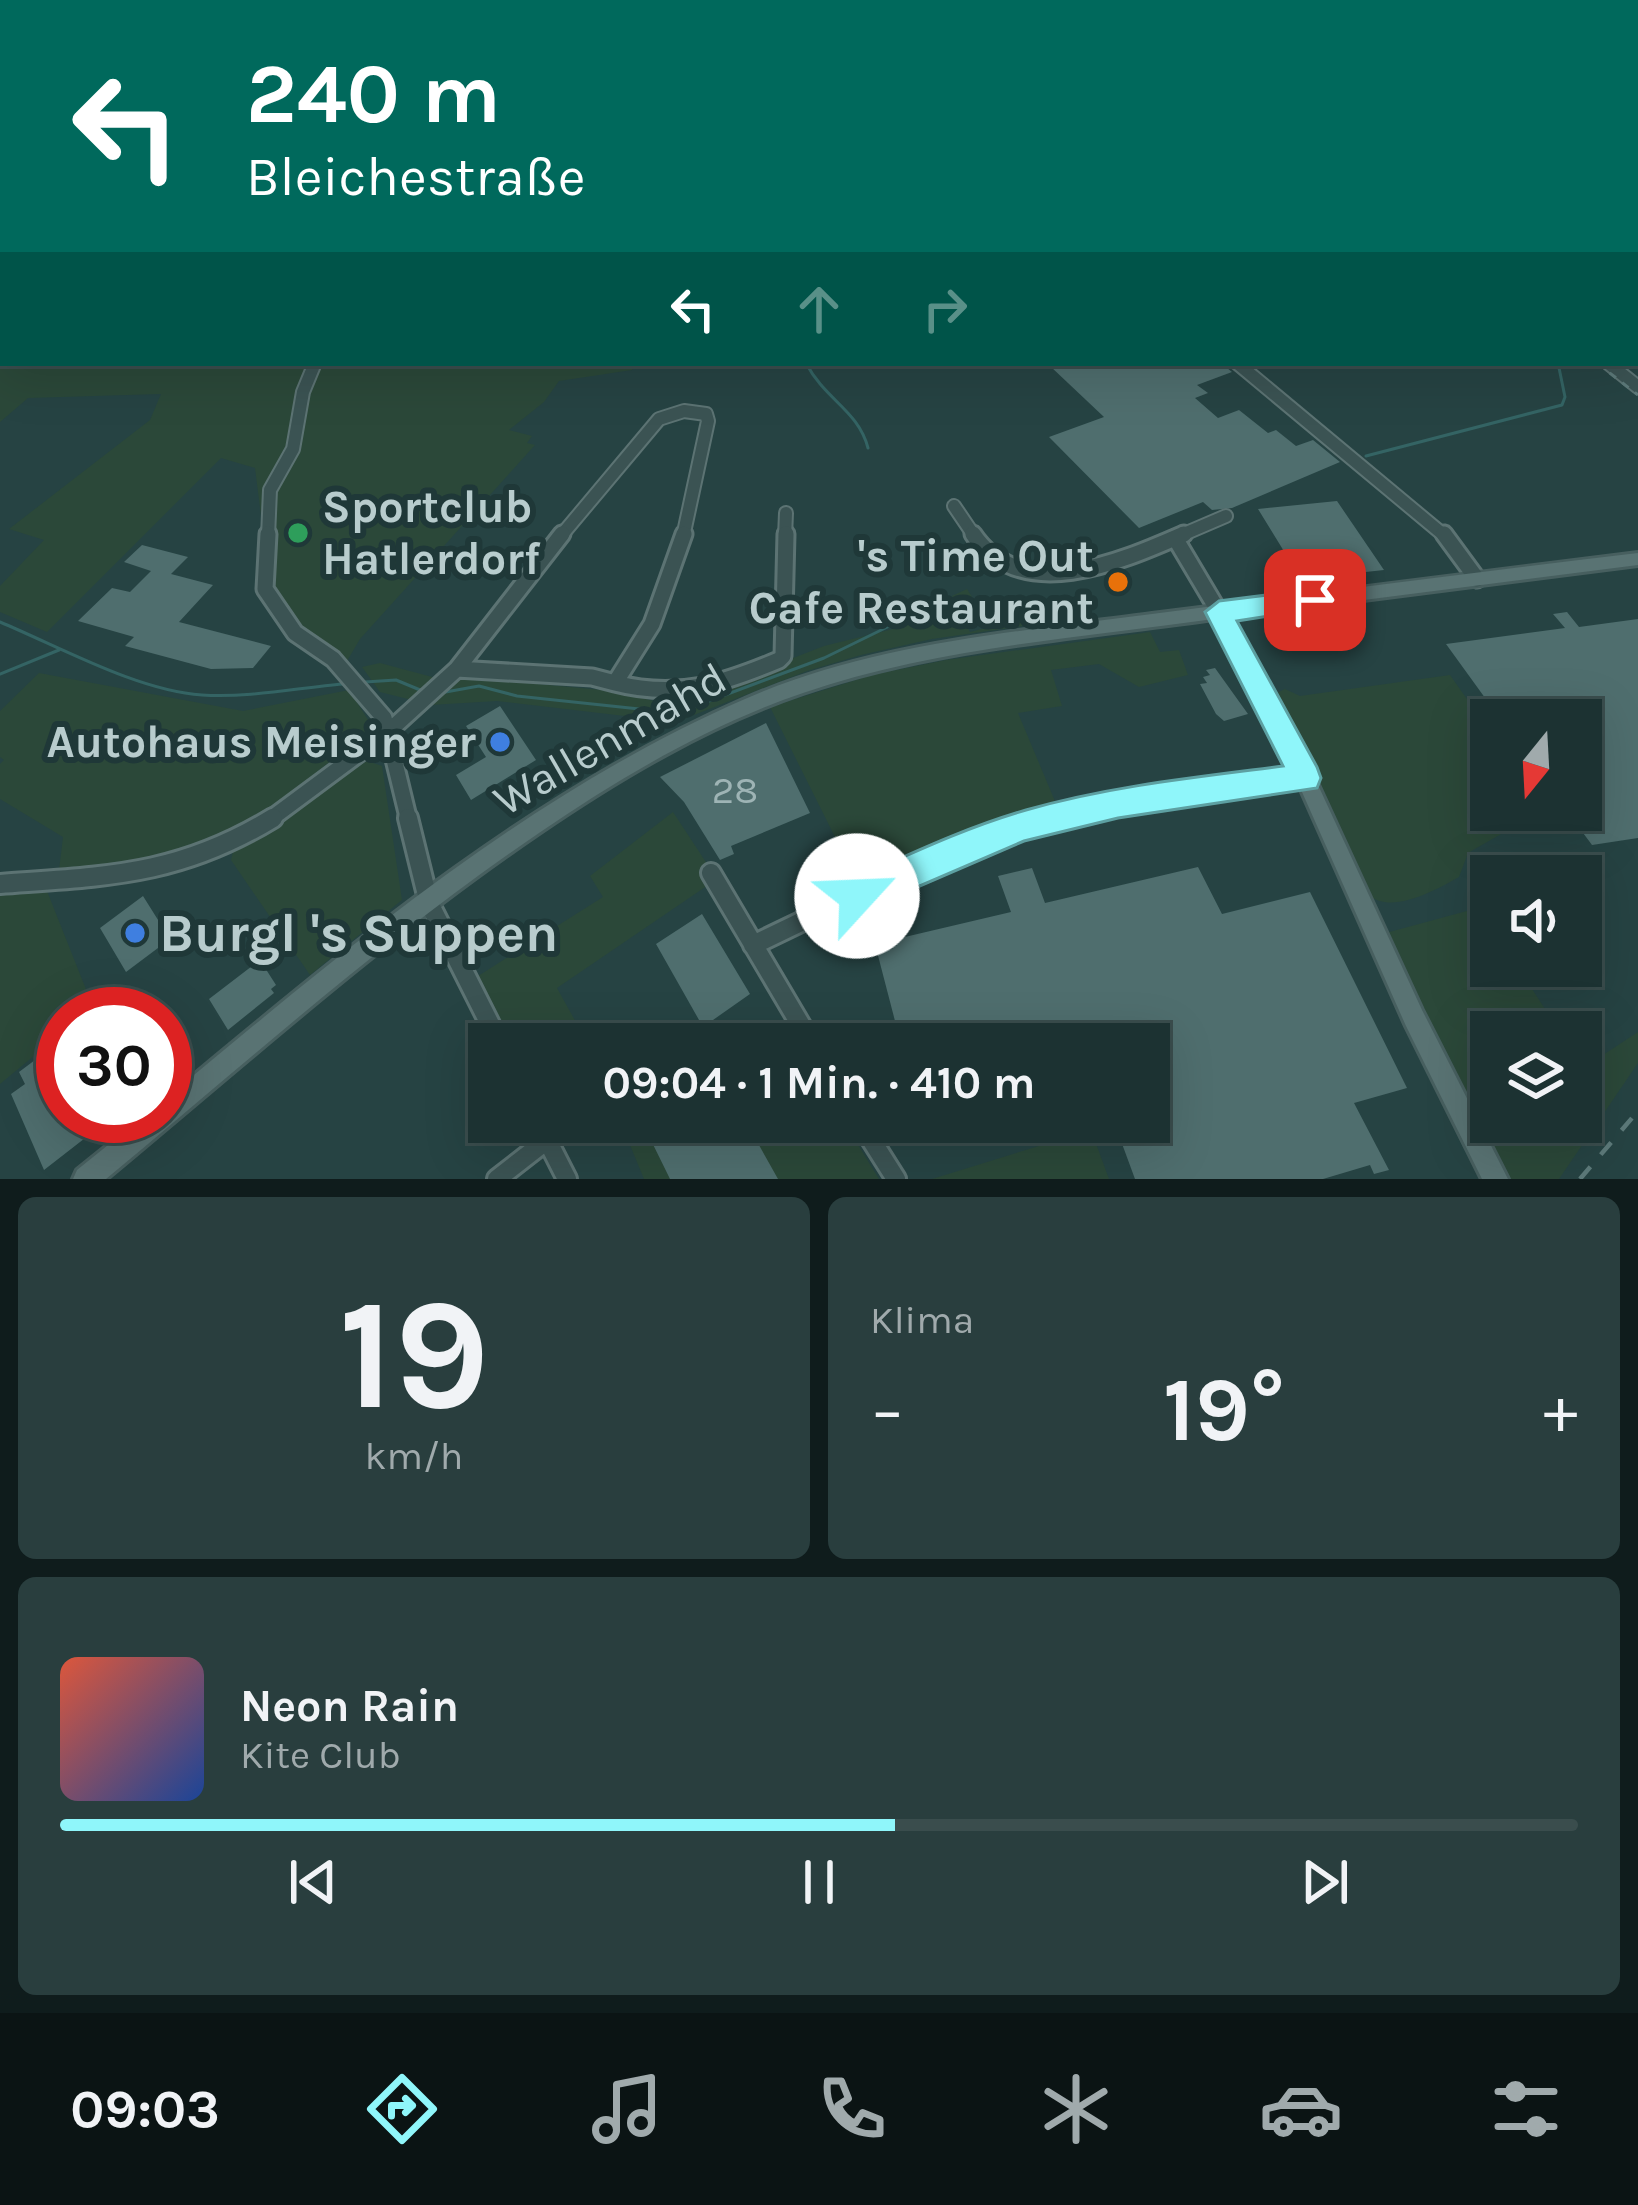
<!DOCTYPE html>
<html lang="de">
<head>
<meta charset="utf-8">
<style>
  :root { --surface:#1c3232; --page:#293e3e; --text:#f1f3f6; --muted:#a0aaac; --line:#3a4d4d; --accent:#8ff6fa }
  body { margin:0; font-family:Karla,sans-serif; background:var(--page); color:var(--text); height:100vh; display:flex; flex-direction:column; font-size:45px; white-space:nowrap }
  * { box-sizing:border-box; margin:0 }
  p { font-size:39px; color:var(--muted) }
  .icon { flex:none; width:66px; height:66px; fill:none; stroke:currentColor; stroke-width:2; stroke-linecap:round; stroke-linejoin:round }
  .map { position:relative; height:1179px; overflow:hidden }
  .details { display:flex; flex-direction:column; gap:18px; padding:18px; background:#0f1c1c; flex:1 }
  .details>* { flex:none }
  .hud { position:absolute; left:0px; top:0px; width:1638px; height:366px; box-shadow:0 12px 48px #0002,0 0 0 3px var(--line); background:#00695c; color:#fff; overflow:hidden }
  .needle { width:78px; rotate:198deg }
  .buttons { position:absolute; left:1470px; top:699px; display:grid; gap:24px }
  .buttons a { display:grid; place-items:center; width:132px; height:132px; border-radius:0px; background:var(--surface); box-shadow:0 12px 48px #0002,0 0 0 3px var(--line); font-size:60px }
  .speed { position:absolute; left:36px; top:987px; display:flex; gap:24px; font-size:60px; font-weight:700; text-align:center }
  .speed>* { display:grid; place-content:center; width:156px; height:156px; border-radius:50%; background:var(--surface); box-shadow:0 12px 48px #0002,0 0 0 3px var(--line); line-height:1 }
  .speed .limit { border:18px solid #d22; background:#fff; color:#111 }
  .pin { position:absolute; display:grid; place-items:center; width:102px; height:102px; color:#fff; margin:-51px; border-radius:24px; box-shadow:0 6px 18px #0006 }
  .me { position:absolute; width:132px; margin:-66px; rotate:65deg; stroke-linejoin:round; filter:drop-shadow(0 0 9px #0008) }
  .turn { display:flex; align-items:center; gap:42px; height:252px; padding:0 48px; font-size:54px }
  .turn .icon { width:156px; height:156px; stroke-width:2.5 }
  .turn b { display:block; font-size:84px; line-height:102px }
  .lanes { display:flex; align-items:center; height:114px; padding:0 48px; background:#0003; justify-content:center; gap:60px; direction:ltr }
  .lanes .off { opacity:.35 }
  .big { font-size:90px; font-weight:700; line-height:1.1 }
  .details .widget { flex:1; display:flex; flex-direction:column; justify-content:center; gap:18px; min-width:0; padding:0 42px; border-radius:18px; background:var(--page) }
  .details .dial { align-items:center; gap:0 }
  .dial b { font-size:156px; line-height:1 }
  .song { display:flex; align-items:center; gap:36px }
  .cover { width:144px; height:144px; border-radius:18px; background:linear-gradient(135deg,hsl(10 70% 55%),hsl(220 70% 35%)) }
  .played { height:12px; border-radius:6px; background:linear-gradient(90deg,var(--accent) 55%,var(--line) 55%) }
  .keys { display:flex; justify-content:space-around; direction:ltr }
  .heat { display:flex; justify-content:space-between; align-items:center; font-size:66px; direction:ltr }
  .details .tiles { flex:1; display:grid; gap:18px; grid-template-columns:1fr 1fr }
  .widget:last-child { grid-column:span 2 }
  .trip { position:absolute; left:468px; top:1023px; width:702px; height:120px; border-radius:0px; background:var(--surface); box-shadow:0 12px 48px #0002,0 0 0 3px var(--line); font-weight:700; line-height:120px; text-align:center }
  .tab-bar { display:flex; height:192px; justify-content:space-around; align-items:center; background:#0b1414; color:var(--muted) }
  .tab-bar .icon { width:84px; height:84px }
  .tab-bar .current { color:var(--accent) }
  .tab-bar b { font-size:54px; color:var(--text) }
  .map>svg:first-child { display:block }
</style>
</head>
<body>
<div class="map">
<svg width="1638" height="1179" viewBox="0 0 1638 1179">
  <rect width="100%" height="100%" fill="#264343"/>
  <path fill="#2b4839" d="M0 134 3 363H636L632 370 559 381 544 402 509 430 532 436 527 443 535 445 360 639 347 661 296 629 271 594 255 468 221 458 47 632 0 612V586L44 540 9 529 150 420 161 394 28 398 0 422Z
    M967 589 979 608 963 618 970 632 1019 619 1023 626 932 639 861 655 807 671 676 722 497 701 430 705 463 677 613 691 658 702 696 696 824 646 893 629 943 601 954 617 964 614 952 596Z
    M1150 632 1160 652 1179 650 1188 675 1139 687 1099 664 1051 670 1062 706 1018 713 1057 806 990 827 861 889 770 707 872 675 946 660Z
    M380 663 436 678 412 700 380 692 362 667Z
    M39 673 243 711 349 690 370 723 369 731 252 823 166 859 59 870 63 837 0 799V764L4 760 0 757V711Z
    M1450 675 1491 733V810H1543L1468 853 1459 877C1436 890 1391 915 1369 895L1277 693 1285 689 1300 696Z
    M367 761 382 766 402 900 310 975 231 860 234 848Z
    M673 812 717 879 557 988 588 1044H508L475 978 603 897 590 876Z
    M0 891H47L93 1007 84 1014H63V1032L0 1084Z
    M1478 908 1491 927V966H1517L1560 1032H1491V1122H1581V1049L1603 1055 1638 1032V1063L1559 1179H1487L1382 934Z
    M631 1122H844L879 1179H644L623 1128Z
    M1091 1130 1109 1179H932Z"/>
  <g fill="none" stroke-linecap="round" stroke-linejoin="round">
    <path stroke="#346464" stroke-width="3" d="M806 363C825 400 858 410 868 448
      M1366 456 1562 405 1565 397 1558 363
      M0 622C60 647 138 691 202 695 249 698 297 688 343 684
      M0 674 59 650
      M365 682 396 680 425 692
      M440 693 479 686 517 696 677 713 824 658 914 614"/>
  </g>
  <path fill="#4f6e6e" d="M1059 363H1221L1232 372 1197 385 1208 393 1195 398 1218 418 1239 410 1268 433 1276 430 1296 446 1313 440 1340 462 1232 508 1212 510 1203 502 1139 528 1049 437 1104 417 1050 366Z
    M1337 501 1384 570 1301 579 1258 509Z
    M142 545 188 557 171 574 213 585 179 622 271 646 253 668 211 669 125 646 134 637 78 621 112 588 130 592 151 571 124 562Z
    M1567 612 1579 627 1638 619V838L1592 845 1566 810H1581V720H1501L1446 644 1565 628 1553 614Z
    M1215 668 1248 714 1224 721 1216 714 1200 684 1207 683 1203 677 1210 675 1206 670Z
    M500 706 536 760 471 800 456 775 486 757 466 726Z
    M766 723 810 813 731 846 734 854 720 860 684 802 660 777Z
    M1198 867 1222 914 1310 892 1407 1088 1354 1103 1389 1170 1374 1174 1370 1165 1323 1179H1135L1114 1122H1149V1044H901L875 944 1011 912 998 876 1032 868 1045 903Z
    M143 896 170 939 126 972 100 928Z
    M702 914 750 994 703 1027 656 944Z
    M260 960 276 985 271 989 274 993 228 1030 209 999Z
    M63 1039V1116H105L110 1127 92 1141 89 1135 44 1170 11 1094 25 1084 19 1072Z
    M642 1122H715L719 1130 729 1122H746L778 1179H670Z"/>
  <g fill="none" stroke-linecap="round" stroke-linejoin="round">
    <g stroke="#5c7373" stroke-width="16">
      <path id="minor-far2" d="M1237 363 1446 537
        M1608 363 1638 387
        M954 506 975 537
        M268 537 270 490 293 449 303 392 315 363
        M560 537 659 419 684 411 706 414 708 421 683 537
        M785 537 786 513
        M1177 537 1226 516"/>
    </g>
    <g stroke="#5c7373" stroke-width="21">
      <path id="minor-far1" d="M268 534 265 589 295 633 333 659 384 718 409 821
        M973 534C1021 606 1122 561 1184 534
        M1444 534 1477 579
        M1175 538 1219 612
        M457 669 592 677 615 683 652 624 684 534
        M457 669 562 534
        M615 683C677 699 722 684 779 660L783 656 786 534
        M268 821 388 732 457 669
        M1041 821 1128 802 1305 778"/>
    </g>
    <g stroke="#5c7373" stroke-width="24">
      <path id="minor" d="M408 818 429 903 500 1044
        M711 873 812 1044
        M0 884C107 876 178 876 273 818
        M753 945 919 865 1052 818
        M538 1122 567 1179
        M860 1122 896 1179
        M497 1179 547 1140"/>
    </g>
    <g stroke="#475f5f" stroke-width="6">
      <path id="major" d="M1638 553V565L1230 617 1312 772 1422 1010 1508 1179H1482L1406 1026 1298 783 1214 619C1077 638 935 648 803 693 709 725 621 777 539 833 386 937 248 1061 106 1179H73L77 1170 144 1116H165V1099C346 949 527 794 745 699 873 643 1016 632 1152 614 1314 593 1476 572 1638 553Z"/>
    </g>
    <use href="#minor-far2" stroke="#3b5353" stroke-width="12"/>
    <use href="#minor-far1" stroke="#3b5353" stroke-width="15"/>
    <use href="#minor" stroke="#3b5353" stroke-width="18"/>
    <use href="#major" fill="#597373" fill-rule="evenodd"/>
    <path stroke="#5d7a7a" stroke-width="3" stroke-dasharray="8 8" stroke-linecap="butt" d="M1597 363 1638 395"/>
    <path stroke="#5d7a7a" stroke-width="4.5" stroke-dasharray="16 16" stroke-linecap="butt" d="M1580 1179 1638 1111"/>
  </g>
  <linearGradient id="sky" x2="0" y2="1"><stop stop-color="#152525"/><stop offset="0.45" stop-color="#415b66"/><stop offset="1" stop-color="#415b66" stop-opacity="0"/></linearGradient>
  <rect width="1638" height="299" fill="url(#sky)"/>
  <path fill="#8ff6fa" stroke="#5da0a2" stroke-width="3" d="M1315 589 1325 592 1329 600 1325 607 1237 621 1317 767 1321 778 1317 788 1118 818 1024 841 857 913 845 908 839 896 845 883C904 857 963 828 1026 810 1110 786 1197 777 1283 766L1205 612 1219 601Z"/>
  <circle fill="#2e9e5b" stroke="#1f3838" stroke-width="4.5" cx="298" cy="533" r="12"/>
  <circle fill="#e8710a" stroke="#1f3838" stroke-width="4.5" cx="1118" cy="582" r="12"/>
  <g fill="#3f7fe0" stroke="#1f3838" stroke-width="4.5">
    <circle cx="500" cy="742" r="12"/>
    <circle cx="135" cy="933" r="12"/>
  </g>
  <g text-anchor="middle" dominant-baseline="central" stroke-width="12" stroke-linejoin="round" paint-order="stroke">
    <g font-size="39" fill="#9eb4b5">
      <text x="735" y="790">28</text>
    </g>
    <g font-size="45" font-weight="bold" fill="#b8cccd" stroke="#1f3838" text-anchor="end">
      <text x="322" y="507" text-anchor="start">Sportclub<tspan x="322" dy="52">Hatlerdorf</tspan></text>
      <text x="1094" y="556">'s Time Out<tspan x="1094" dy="52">Cafe Restaurant</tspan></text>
      <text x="476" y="742">Autohaus Meisinger</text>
    </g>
    <g font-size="45" fill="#b8cccd" stroke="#1f3838">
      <text transform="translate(610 739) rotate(-30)">Wallenmahd</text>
    </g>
    <g font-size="54" font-weight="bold" fill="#b8cccd" stroke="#1f3838" text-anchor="start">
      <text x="159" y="933">Burgl 's Suppen</text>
    </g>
  </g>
</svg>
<div class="buttons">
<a><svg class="needle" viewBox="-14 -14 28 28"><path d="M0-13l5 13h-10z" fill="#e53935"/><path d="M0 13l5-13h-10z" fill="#a0aaac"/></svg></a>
<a><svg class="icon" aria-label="sound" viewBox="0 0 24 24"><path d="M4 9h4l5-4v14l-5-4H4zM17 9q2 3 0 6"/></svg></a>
<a><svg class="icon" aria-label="layers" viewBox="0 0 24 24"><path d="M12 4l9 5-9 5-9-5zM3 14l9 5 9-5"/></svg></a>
</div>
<div class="speed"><div class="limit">30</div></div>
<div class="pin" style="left:1315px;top:600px;background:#d93025"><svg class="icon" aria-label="arrive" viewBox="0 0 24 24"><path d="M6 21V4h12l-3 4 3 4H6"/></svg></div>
<svg class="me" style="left:857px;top:896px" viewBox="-20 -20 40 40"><circle r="19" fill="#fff"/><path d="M0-13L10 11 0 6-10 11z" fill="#8ff6fa"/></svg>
<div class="trip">09:04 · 1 Min. · 410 m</div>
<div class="hud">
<div class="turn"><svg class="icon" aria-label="left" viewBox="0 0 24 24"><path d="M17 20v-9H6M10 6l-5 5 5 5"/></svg><div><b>240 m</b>Bleichestraße</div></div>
<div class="lanes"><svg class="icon" aria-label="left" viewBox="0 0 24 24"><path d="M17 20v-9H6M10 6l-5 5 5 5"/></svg><svg class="icon off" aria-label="ahead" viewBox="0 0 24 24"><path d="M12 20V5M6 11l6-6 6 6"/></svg><svg class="icon off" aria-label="right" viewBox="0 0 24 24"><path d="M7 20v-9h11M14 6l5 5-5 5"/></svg></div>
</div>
</div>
<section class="details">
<div class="tiles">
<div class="widget dial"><b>19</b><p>km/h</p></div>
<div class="widget"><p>Klima</p>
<div class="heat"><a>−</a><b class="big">19°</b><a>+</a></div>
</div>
<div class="widget">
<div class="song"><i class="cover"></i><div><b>Neon Rain</b><p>Kite Club</p></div></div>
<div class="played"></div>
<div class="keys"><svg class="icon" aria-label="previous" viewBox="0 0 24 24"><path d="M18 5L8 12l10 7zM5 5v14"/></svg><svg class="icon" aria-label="pause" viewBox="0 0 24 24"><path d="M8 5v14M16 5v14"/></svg><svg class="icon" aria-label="next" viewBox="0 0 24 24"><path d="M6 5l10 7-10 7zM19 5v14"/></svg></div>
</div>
</div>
</section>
<nav class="tab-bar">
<b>09:03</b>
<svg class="icon current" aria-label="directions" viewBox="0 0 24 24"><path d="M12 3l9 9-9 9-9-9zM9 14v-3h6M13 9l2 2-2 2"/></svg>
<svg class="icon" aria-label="music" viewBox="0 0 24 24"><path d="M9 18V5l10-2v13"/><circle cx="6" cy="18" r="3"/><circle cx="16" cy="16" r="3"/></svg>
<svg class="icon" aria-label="phone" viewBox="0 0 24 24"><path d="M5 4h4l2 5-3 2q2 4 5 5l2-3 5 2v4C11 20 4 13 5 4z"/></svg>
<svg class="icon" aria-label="climate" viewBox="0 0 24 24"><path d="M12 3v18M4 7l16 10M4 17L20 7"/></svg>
<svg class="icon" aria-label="car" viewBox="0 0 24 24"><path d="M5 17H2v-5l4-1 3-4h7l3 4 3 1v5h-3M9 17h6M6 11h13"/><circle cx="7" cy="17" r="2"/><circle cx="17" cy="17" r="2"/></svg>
<svg class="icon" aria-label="filters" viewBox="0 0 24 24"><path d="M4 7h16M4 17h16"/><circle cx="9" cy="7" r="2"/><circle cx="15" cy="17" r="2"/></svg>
</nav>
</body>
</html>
